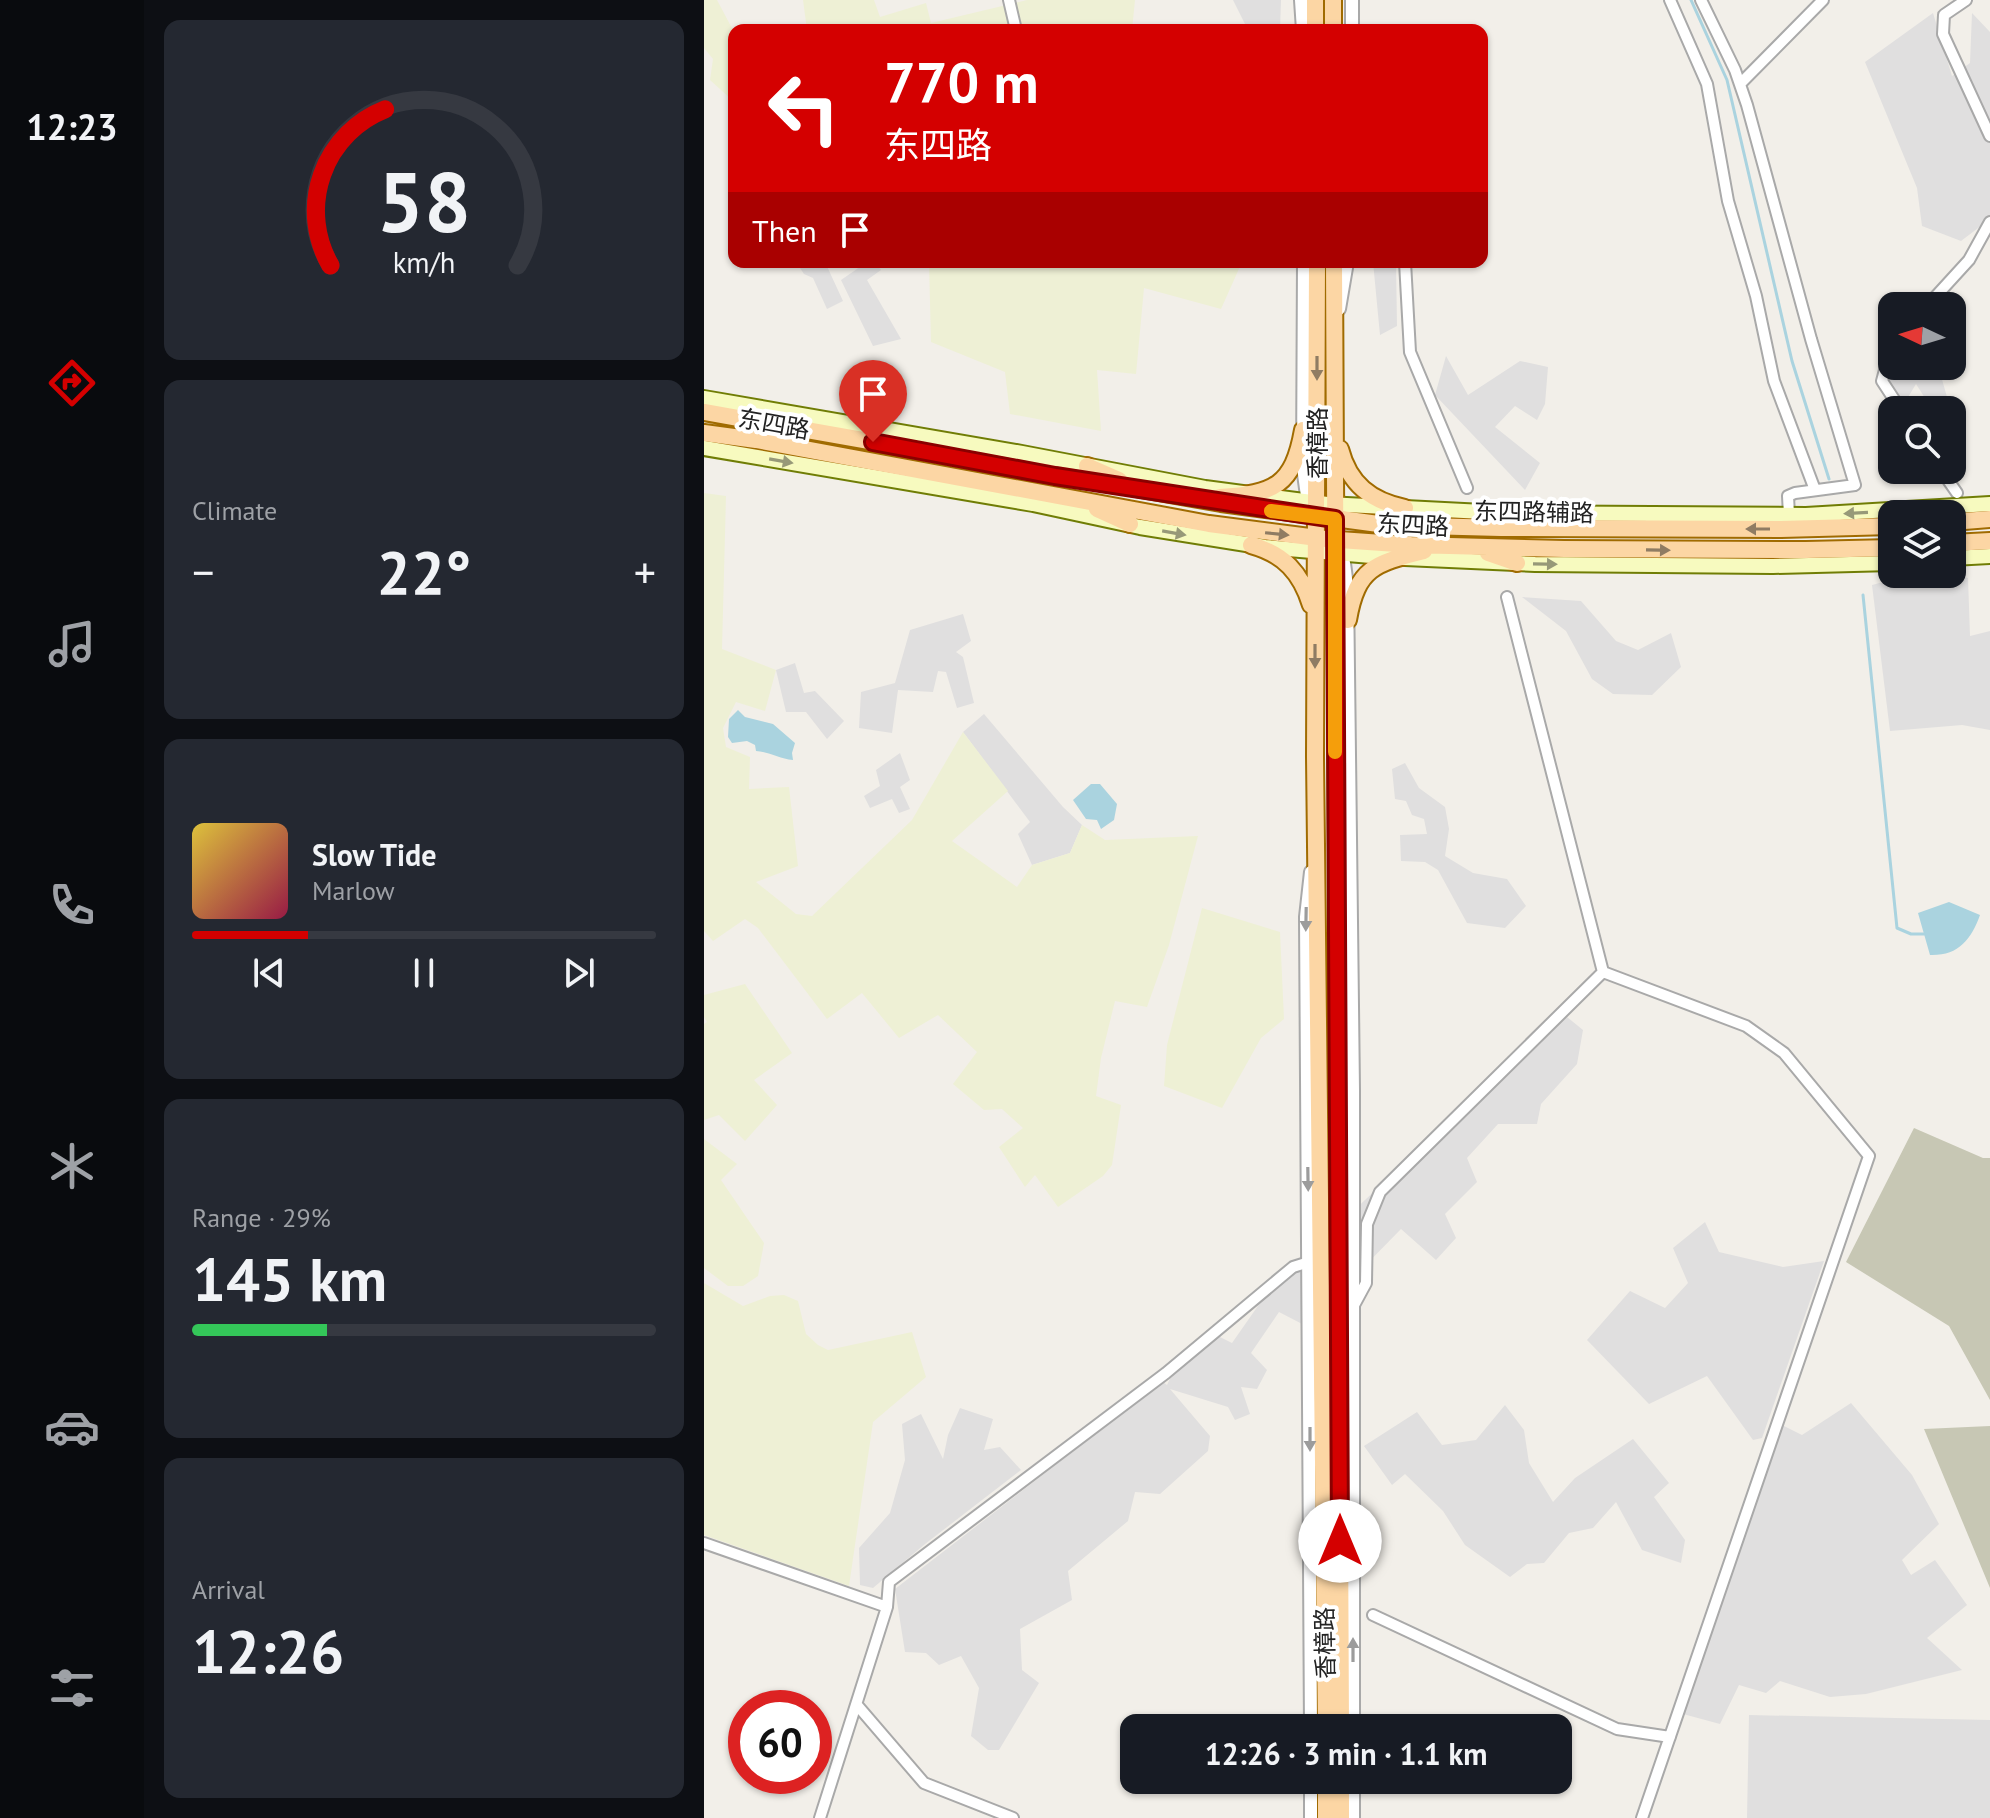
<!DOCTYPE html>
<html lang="en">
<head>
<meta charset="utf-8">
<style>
  :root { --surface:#171b24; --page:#242831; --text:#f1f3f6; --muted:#9ea1a6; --line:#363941; --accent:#d40000 }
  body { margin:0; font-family:"PT Sans","Noto Sans SC",sans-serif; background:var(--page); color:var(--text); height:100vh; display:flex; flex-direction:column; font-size:30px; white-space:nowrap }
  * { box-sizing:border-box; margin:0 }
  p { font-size:26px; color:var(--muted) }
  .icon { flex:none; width:44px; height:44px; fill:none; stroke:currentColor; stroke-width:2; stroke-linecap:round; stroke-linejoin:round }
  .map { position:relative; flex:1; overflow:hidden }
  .sheet { display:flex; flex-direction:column; gap:20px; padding:20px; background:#0d0f14; width:560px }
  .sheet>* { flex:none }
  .hud { position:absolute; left:24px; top:24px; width:760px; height:244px; border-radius:16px; box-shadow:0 2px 6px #0004; background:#d40000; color:#fff; overflow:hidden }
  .needle { width:52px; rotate:274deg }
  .fabs { position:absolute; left:1174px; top:292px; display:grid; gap:16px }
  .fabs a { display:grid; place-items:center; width:88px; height:88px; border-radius:16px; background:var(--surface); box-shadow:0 2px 6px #0004; font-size:40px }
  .speed { position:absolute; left:24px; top:1690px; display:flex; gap:16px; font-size:40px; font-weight:700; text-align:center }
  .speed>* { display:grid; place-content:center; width:104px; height:104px; border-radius:50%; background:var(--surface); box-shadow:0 2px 6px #0004; line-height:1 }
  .speed .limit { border:12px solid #d22; background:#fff; color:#111 }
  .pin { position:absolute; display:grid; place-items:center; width:68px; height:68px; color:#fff; margin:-82px -34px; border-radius:50% 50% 50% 0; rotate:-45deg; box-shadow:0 0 8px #0007 }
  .pin .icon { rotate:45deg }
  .me { position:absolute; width:88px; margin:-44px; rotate:0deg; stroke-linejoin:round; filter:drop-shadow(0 0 6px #0008) }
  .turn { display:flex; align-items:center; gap:28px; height:168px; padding:0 24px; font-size:36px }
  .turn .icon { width:104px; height:104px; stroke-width:2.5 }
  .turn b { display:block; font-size:56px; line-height:68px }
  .then { display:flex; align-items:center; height:76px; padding:0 24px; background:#0003; gap:16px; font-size:30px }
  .big { font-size:60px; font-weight:800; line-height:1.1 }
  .sheet .tile { flex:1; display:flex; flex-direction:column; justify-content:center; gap:12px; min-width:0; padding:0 28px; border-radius:16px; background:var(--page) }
  .sheet .dial { align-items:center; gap:0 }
  .dial svg { height:208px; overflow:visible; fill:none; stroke:var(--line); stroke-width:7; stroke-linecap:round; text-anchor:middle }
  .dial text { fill:var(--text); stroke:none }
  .song { display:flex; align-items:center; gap:24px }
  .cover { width:96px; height:96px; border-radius:12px; background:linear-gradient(135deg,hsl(50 70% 55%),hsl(340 70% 35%)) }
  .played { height:8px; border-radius:4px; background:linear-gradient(90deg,var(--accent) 25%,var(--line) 25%) }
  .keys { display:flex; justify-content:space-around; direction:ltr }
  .heat { display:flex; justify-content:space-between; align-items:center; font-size:44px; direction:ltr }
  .charge { height:12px; border-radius:6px; background:linear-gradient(90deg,#34c759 29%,var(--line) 0) }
  .trip { position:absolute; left:416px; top:1714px; width:452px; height:80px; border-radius:16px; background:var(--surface); box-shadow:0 2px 6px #0004; font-weight:800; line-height:80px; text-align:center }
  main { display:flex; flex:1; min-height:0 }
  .tabs { display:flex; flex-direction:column; width:144px; justify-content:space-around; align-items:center; background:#090b0e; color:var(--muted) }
  .tabs .icon { width:56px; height:56px }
  .tabs .active { color:var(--accent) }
  .tabs b { font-size:36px; color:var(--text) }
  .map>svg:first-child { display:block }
</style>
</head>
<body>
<main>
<nav class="tabs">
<b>12:23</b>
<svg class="icon active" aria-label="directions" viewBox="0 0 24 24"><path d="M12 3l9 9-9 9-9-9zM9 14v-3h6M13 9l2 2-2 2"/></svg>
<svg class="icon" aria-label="music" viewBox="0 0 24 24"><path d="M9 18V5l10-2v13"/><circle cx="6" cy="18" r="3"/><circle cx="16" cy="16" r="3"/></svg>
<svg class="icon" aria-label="phone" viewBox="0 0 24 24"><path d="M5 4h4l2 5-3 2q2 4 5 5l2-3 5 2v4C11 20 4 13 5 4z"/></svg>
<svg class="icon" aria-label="climate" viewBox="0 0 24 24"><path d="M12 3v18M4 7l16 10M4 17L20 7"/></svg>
<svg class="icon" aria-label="car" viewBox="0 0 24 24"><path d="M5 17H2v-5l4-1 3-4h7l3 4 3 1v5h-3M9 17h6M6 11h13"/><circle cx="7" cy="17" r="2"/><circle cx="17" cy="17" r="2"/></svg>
<svg class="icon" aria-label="filters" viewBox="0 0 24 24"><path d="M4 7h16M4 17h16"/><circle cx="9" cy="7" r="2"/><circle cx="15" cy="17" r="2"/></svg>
</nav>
<section class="sheet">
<div class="tile dial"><svg viewBox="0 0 100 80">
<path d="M14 69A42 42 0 1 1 86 69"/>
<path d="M14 69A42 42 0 0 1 35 9" stroke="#d40000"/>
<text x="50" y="56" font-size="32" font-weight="700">58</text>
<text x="50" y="72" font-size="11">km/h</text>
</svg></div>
<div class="tile"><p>Climate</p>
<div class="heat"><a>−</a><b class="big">22°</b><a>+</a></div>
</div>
<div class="tile">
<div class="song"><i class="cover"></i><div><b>Slow Tide</b><p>Marlow</p></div></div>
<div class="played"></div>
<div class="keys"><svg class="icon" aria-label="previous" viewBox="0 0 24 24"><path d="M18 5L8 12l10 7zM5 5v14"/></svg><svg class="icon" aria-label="pause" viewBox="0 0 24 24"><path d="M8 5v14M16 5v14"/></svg><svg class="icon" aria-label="next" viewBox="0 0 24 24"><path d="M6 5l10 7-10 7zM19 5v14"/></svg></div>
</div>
<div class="tile"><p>Range · 29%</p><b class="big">145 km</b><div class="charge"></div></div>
<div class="tile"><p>Arrival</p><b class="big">12:26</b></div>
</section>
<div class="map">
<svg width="1286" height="1818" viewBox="0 0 1286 1818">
  <rect width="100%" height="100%" fill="#f2efe9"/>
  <path fill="#e0dfdf" d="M529 0H577L576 30H544Z
    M1229 13 1248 76 1266 63 1268 13 1286 32V219L1257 241 1218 226 1213 188 1161 62Z
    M92 262H121L139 301 123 309 109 278 100 274Z
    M163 262H171L177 270 163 280 197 339 169 346 137 280Z
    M669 262H692L693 326 676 335Z
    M742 356 764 395 816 361 844 367 841 404 833 420 811 406 791 427 836 463 821 490 731 395Z
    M1188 364 1223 366 1225 373 1235 369 1245 404 1228 409 1212 384 1200 404 1184 390 1181 367Z
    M1248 573 1264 578 1266 636 1286 631V730L1258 725 1186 731 1168 585 1209 574Z
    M818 597 877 601 912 641 934 650 967 633 977 667 948 695 909 694 888 679 862 631Z
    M259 614 267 641 252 652 259 657 270 703 253 708 242 672 234 671 229 692 194 690 188 733 155 728 157 692 191 683 206 630Z
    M91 663 100 693 111 691 140 721 123 739 102 712H82L72 670Z
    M280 714 359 807 378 825 366 853 328 865 314 834 326 822 259 732Z
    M196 753 206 780 196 787 206 809 195 813 188 799 166 808 160 796 176 786 172 770Z
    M701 763 715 788 741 807 745 829 741 856 769 873 803 879 822 906 801 928 763 923 734 870 721 862 697 861 696 835 723 834 720 819 708 815 702 801 691 799 688 769Z
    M863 1017 879 1030 873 1064 837 1104 833 1124H794L763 1158 773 1182 741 1214 752 1238 732 1260 697 1229 602 1326 575 1312 547 1353 563 1370 553 1389 537 1387 546 1414 531 1420 524 1407 466 1389 506 1436 504 1451 456 1494 431 1492 424 1521 364 1571 368 1600 316 1629 318 1670 335 1683 295 1750H284L267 1736 275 1688 257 1656 235 1665 222 1653 201 1652 191 1589 459 1382 463 1385 470 1370 514 1336 528 1343 563 1293 700 1163Z
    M1001 1222 1015 1252 1079 1267 1120 1261 1058 1438 1049 1440 1003 1376 945 1404 883 1340 926 1291 961 1308 984 1283 969 1248Z
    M1147 1403 1208 1475 1235 1524 1198 1560 1207 1575 1231 1560 1263 1605 1223 1638 1258 1670 1162 1694 1126 1697 1076 1681 1062 1693 1035 1685 1016 1724 979 1714 1074 1423 1098 1435Z
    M801 1405 820 1430 825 1463 849 1502 871 1478 929 1439 965 1483 950 1497 981 1540 977 1563 938 1550 912 1502 889 1528 865 1533 840 1563 823 1564 806 1577 761 1545 739 1511 701 1474 688 1485 660 1446 713 1412 738 1445 772 1440Z
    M256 1408 289 1419 280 1450 296 1447 317 1470 221 1544 169 1588 156 1585 155 1548 186 1513 201 1460 198 1424 217 1414 239 1459 244 1435Z
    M1045 1715 1286 1720V1818H1043Z"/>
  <path fill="#c7c7b4" d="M1210 1128 1279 1158H1286V1400L1245 1326 1142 1262Z
    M1286 1426V1588L1220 1429Z"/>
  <path fill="#eef0d5" d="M0 0H13L30 32 28 100 6 80 9 59 0 48Z
    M99 0H170L176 17 222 3 227 23 323 0H431L428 30H103Z
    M225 262H538L517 309 440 288 432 374 393 370 397 431 306 414 301 372 227 342Z
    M0 493 22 496 18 649 72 670 61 711 32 702 19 728 22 747 46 757 45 789 85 787 94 866 52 882 92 914 108 916 208 820 259 732 304 791 248 841 313 887 328 865 366 853 378 825 401 840 494 836 465 945 443 1007 411 1001 397 1058 392 1096 417 1105 408 1165 399 1176 354 1207 331 1175 321 1187 295 1147 319 1128 298 1109 280 1110 249 1084 273 1052 234 1015 195 1038 158 993 123 1019 54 928 41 919 9 941 0 931Z
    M498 908 576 932 580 1019 557 1038 518 1108 460 1086 463 1045Z
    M41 984 88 1053 50 1080 73 1105 41 1141 15 1115 0 1120V1024L3 1022 0 1017V995Z
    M0 1139 33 1164 17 1180 60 1243 54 1276 39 1286H24L0 1268Z
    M0 1283 39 1306 66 1296 80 1295 94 1301 102 1334 114 1345 124 1350 208 1332 222 1377 169 1422 145 1586 0 1535Z"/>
  <path fill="#aad3df" d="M34 710 41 717 69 724 91 743 88 753 89 760C75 759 66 752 52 751L51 745 43 741 28 743 24 737 25 719Z
    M387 784H396L413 804 410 820 397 829 393 820 382 819 369 800Z
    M1245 902 1276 915C1267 940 1254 956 1226 955L1214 913Z"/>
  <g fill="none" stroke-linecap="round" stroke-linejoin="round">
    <path stroke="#aad3df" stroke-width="3" d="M987 0 1023 80 1088 361 1125 479
      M1159 595 1193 928 1207 934H1220"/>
    <g stroke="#a9a9a9" stroke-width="14">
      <path id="minor" d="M305 0 312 30
        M966 0 1003 84 1024 201 1052 296 1070 381 1111 490
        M997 0 1031 70 1043 105 1107 339 1151 485 1091 493 1084 496 1085 515
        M1262 0 1240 15 1239 34 1286 136
        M1036 84 1119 0
        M701 262 706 352 763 488
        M1223 306 1265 260 1286 222
        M1188 344 1178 381 1197 410
        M1237 470 1253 493
        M803 597 899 972
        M899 972 1042 1026 1080 1053 1165 1156 938 1818
        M649 1307 662 1283 663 1224 676 1192 899 972
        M0 1543 183 1607
        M669 1615 913 1729 966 1737
        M153 1705 220 1783 309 1818
        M116 1818 183 1607 185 1582 462 1373 589 1267 605 1262"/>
    </g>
    <g stroke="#a9a9a9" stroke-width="16">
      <path id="tertiary" d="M597 0 599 30
        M648 30V0
        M600 262 599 467 605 510
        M635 309 643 262
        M638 548 643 586 649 1090V1728
        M607 872 602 917 607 1728
        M607 1780V1818
        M649 1780V1818"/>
    </g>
    <g stroke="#707d05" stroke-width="18">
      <path id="secondary" d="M0 398 318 453 501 488 623 504 799 513 1102 515 1286 504
        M0 448 329 504 436 527 561 547 679 557 831 564 1069 566 1188 563
        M1248 558 1286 556"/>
    </g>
    <g stroke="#a06b00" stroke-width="20">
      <path id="primary" d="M611 0V30
        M629 0V30
        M613 262 611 757 622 1728
        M630 262 637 1728
        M0 412 517 503 682 525 797 528 1077 529 1188 526
        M0 433 52 440 505 524 621 539 707 545 860 549 1102 550 1188 548
        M636 449C645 484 667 501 701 508
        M383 466 415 480
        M516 497C570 494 589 486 599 430
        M393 509 426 524
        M795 513 825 523
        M1248 522 1286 519
        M1248 543 1286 541
        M547 545C580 554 597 573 607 605
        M784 553 813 563
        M644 620C653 567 672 563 720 551
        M622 1780V1818
        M637 1780V1818"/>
    </g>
    <use href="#minor" stroke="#fff" stroke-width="10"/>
    <use href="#tertiary" stroke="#fff" stroke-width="12"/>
    <use href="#secondary" stroke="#f7fabf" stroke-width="14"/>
    <use href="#primary" stroke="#fcd6a4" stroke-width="16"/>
  </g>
  <defs><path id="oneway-solid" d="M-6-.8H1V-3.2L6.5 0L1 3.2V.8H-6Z" transform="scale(2)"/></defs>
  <g fill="#8f7c63">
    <use href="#oneway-solid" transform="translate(613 368) rotate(90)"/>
    <use href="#oneway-solid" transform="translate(1054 529) rotate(180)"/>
    <use href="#oneway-solid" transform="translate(573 534) rotate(6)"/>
    <use href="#oneway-solid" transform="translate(954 550) rotate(1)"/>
    <use href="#oneway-solid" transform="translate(611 656) rotate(90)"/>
  </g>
  <g fill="#979978">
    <use href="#oneway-solid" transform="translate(77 461) rotate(10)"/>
    <use href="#oneway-solid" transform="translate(1152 513) rotate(177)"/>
    <use href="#oneway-solid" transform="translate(470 533) rotate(10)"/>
    <use href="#oneway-solid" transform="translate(841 564) rotate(1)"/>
  </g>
  <g fill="#9c9c9c">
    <use href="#oneway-solid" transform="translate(602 919) rotate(91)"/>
    <use href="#oneway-solid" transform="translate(604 1179) rotate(89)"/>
    <use href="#oneway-solid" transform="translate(606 1439) rotate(90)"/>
    <use href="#oneway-solid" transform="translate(649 1650) rotate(-90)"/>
  </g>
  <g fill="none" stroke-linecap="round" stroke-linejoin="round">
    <g stroke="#8a0000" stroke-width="20">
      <path id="route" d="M169 442 351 476 631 519 636 1541"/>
    </g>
    <use href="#route" stroke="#d40000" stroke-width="14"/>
    <path stroke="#f59e0b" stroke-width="14" d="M567 511 631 519V752"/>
  </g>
  <g text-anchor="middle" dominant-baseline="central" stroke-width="8" stroke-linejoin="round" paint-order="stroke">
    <g font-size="24" fill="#222" stroke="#fff">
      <text transform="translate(70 424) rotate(10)">东四路</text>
      <text transform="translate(613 443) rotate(-90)">香樟路</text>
      <text transform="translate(830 512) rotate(1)">东四路辅路</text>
      <text transform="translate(709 525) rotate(3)">东四路</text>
      <text transform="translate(621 1643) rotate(-91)">香樟路</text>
    </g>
  </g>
</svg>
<div class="fabs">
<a><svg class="needle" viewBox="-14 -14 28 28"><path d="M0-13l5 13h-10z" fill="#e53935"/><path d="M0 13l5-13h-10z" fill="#9ea1a6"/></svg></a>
<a><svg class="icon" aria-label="search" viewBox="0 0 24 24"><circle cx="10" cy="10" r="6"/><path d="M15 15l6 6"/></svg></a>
<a><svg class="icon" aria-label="layers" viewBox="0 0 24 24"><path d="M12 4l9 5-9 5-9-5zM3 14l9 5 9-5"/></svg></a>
</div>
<div class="speed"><div class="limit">60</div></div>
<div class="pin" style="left:169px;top:442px;background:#d93025"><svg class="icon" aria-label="arrive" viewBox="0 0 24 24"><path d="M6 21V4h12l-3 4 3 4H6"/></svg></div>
<svg class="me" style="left:636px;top:1541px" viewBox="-20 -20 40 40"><circle r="19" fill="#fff"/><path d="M0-13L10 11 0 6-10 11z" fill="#d40000"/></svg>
<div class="trip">12:26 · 3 min · 1.1 km</div>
<div class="hud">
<div class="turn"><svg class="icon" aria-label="left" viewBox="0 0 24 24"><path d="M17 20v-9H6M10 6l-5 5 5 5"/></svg><div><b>770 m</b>东四路</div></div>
<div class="then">Then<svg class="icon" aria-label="arrive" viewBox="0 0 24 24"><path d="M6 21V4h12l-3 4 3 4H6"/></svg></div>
</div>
</div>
</main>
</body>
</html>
